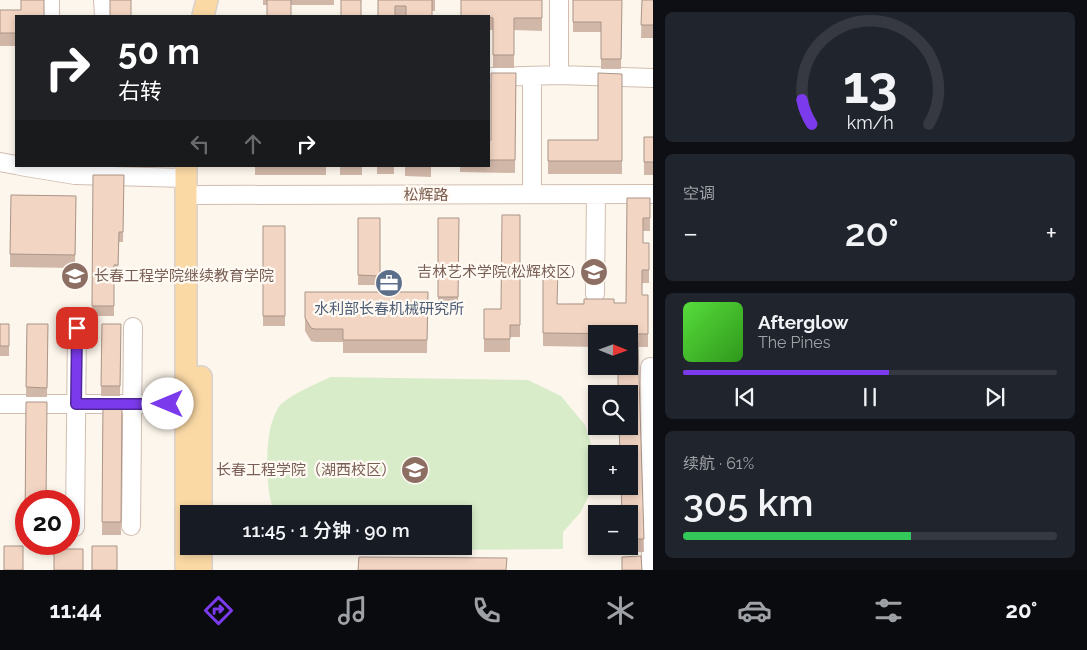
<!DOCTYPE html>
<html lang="zh">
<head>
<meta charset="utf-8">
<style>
  :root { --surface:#171b24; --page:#20242c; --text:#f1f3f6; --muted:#9ea1a6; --line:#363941; --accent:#7c3aed }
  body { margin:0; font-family:Raleway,"Noto Sans SC",sans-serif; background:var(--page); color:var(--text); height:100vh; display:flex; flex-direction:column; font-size:19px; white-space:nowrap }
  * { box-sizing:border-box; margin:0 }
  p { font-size:16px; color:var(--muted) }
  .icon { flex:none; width:28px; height:28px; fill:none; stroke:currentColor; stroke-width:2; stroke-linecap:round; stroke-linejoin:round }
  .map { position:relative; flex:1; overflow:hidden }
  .side { display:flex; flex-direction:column; gap:12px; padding:12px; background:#0d0f14; width:434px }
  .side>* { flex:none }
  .guide { position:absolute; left:15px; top:15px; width:475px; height:152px; border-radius:0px; box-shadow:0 2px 8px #0003; background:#202124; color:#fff; overflow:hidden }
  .needle { width:32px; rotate:91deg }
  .controls { position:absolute; left:588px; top:325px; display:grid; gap:10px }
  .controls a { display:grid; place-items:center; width:50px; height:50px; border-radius:0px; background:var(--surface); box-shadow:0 2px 8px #0003; font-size:25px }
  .speed { position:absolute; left:15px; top:490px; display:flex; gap:10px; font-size:25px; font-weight:700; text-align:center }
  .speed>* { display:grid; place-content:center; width:65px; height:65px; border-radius:50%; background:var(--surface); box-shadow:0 2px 8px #0003; line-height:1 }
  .speed .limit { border:8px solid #d22; background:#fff; color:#111 }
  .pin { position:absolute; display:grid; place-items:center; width:42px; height:42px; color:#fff; margin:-21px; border-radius:10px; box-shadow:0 2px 8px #0006 }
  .me { position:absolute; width:55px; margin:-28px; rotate:270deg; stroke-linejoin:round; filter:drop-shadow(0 0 4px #0008) }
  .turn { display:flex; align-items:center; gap:18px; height:105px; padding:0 20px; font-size:22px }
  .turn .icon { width:65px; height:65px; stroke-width:2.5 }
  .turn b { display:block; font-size:35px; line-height:42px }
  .lanes { display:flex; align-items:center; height:48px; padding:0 20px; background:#0003; justify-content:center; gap:25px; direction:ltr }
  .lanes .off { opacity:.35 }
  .big { font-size:38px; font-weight:600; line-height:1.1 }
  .side .tile { flex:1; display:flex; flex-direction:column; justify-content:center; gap:8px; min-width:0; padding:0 18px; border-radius:8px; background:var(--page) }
  .side .dial { align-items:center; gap:0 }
  .dial svg { height:130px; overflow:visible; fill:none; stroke:var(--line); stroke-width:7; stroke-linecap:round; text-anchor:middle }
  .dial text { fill:var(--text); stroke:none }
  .song { display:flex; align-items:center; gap:15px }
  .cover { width:60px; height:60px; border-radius:8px; background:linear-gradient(135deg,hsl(110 70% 55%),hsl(110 70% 35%)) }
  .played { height:5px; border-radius:2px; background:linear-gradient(90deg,var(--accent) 55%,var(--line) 55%) }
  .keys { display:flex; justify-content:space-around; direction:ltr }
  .heat { display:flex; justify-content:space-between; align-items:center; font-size:28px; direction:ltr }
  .charge { height:8px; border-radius:4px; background:linear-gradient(90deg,#34c759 61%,var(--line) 0) }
  .trip { position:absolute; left:180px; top:505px; width:292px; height:50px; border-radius:0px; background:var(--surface); box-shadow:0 2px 8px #0003; font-weight:600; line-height:50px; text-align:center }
  .menu { display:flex; height:80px; justify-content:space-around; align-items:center; background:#090b0e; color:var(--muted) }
  .menu .icon { width:35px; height:35px }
  .menu .on { color:var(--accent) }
  .menu b { font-size:22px; color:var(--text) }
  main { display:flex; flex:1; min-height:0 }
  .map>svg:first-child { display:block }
</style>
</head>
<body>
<main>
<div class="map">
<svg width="654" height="570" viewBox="0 0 654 570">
  <rect width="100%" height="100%" fill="#fdf6ec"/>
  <path fill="#d8ecc9" d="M331 377 528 380 561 396 585 425 593 449 595 477 590 494 580 513 563 532V549L297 551V546H464V514H276C265 498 266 448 270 430 271 423 275 414 278 408 286 396 318 383 331 377Z"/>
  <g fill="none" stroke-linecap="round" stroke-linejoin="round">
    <g stroke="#d1beb0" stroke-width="20">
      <path id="minor" d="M103 0 104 16
        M50 16V0
        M559 75V0
        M489 77 559 75 654 78
        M0 162 16 165
        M20 166 75 175 186 178
        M532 194V76
        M199 195 654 194
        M595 294 596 194
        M650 367 651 570
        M0 404H186
        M131 526 133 327
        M75 527 77 327"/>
    </g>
    <g stroke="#dad1cd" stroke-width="24">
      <path id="major" d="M203 16 207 0
        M201 377V514
        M201 546V570
        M186 570V166"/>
    </g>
    <use href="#minor" stroke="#fff" stroke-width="18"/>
    <use href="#major" stroke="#fbd9a5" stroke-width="21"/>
  </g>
  <path fill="#d1b7a8" d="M44 0 16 16V46H0V10H21Z
    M263 0H334V5H263Z
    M378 0H435V11H432V16H378Z
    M542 0V31L514 30V68H493V30H489V16Z
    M573 0H622L621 69H601V32H573Z
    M642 0H654V38H641Z
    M516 73 515 173 460 172V166H489V140H491Z
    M622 74V174H548V140H598Z
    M644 137H654V175H644Z
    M255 166H326V175H255Z
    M340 166H362V175H340Z
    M377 166H394V174H377Z
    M405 166H431V177L405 176Z
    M93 175H124L123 242H119L118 275H114V316H92Z
    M11 195 76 196 75 268 10 267Z
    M627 198H650V231H643V243H649V283H642V295H648V347H638L644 552H622V546H629V334H596V347L543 346V270L558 304 626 303Z
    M520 215V337H510V352H484V309H501Z
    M358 218H380V285H358Z
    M438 218H459L458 307H438Z
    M263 226H285V326H263Z
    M305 292H428L427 353H343V342H315L311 341 305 331Z
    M0 324H9V356H0Z
    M27 324H48L47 397H26Z
    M102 324H121L120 396H101Z
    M26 402V538H25Z
    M103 402 122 403 121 535H102Z"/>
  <path fill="#f3d5c3" stroke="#aa9588" d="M21 0H44V16H16V33H0V10H21Z
    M110 0H131V16H110Z
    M267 0H291V16H267Z
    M341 0H361V16H341Z
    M378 0H432V16H406V6H395V16H378Z
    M461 0H542V18H514V55H493V18L489 17V16H461Z
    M573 0H622L621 59H601V22H573Z
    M642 0H654V25H641Z
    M491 73H516L515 160H489V140H491Z
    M598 73 622 74V161H548V140H598Z
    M644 137H654V162H644Z
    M93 175H124L123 232H119L118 265H114V306H92Z
    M11 195 76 196 75 255 10 254Z
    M627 198H650V218H643V243H649V270H642V295H648V334L543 333V270H558L557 304H584V299H614V303H626Z
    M502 215H520V325H510V339H484V309H501Z
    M358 218H380V276L358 275Z
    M438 218H459L458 297H438Z
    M263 226H285V316H263Z
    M305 292H428L427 340H343V329H315L311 328 305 318Z
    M0 324H9V346H0Z
    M27 324H48L47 388 26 387Z
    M102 324H121L120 386H101Z
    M638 342 644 539H629V514H622L621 486H629V454H620L619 426H629V394H618V366H629V343Z
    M26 402H47L46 501H26V525H25Z
    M103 402 122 403 121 522H102Z
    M4 546H23V570H4Z
    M92 546H117V570H92Z
    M54 549H83V570H54Z
    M641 556 642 570H622V557Z
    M359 557 507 558 506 570H358Z"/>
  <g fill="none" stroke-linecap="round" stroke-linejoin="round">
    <g stroke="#51269a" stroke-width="12">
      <path id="route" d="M77 328 76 404H168"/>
    </g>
    <use href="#route" stroke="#7c3aed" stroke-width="9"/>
  </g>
  <defs>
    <g id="university-disc" transform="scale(1.4375)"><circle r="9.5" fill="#8d6e63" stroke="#fffaf3"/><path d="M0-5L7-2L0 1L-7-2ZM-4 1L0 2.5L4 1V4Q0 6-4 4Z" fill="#fff"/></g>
    <g id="office-disc" transform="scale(1.4375)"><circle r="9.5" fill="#5c6f8a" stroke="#fffaf3"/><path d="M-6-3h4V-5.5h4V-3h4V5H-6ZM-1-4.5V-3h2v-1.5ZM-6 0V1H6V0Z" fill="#fff"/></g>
  </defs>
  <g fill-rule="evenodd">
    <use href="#university-disc" x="594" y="272"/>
    <use href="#university-disc" x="75" y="276"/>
    <use href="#office-disc" x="389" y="283"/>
    <use href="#university-disc" x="415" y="470"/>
  </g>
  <g text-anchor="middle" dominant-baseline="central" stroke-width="4.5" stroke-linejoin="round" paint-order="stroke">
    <g font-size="15" fill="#7a5c4d" stroke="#fffaf3">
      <text x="426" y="195">松辉路</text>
    </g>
    <g font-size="15" fill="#785e54" stroke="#fffaf3" text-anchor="end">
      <text x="575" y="272">吉林艺术学院(松辉校区)</text>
      <text x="94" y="276" text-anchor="start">长春工程学院继续教育学院</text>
      <text x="396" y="470">长春工程学院（湖西校区）</text>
    </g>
    <g font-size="15" fill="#4e5e75" stroke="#fffaf3">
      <text x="389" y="309">水利部长春机械研究所</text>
    </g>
  </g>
</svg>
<div class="controls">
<a><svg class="needle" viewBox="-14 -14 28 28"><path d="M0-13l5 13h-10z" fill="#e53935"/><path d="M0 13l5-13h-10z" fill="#9ea1a6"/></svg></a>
<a><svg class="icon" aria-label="search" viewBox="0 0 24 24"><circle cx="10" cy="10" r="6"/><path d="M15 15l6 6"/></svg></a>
<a>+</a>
<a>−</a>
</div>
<div class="speed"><div class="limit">20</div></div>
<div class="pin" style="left:77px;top:328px;background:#d93025"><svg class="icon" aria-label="arrive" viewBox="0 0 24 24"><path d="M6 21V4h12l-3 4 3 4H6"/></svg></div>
<svg class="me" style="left:168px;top:404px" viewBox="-20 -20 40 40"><circle r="19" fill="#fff"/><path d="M0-13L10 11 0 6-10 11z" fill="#7c3aed"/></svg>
<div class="trip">11:45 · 1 分钟 · 90 m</div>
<div class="guide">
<div class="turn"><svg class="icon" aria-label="right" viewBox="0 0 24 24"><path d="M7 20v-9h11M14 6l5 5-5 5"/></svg><div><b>50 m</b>右转</div></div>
<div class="lanes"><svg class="icon off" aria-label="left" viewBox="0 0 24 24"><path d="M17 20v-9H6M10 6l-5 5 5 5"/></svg><svg class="icon off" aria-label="ahead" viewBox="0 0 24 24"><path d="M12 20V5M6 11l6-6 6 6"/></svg><svg class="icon" aria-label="right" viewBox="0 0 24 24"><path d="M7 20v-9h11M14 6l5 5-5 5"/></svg></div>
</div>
</div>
<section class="side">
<div class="tile dial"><svg viewBox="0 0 100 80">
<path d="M14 69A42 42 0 1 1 86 69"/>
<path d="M14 69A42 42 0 0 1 8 54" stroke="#7c3aed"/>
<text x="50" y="56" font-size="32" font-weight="700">13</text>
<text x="50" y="72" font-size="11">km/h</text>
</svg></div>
<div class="tile"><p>空调</p>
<div class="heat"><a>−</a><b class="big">20°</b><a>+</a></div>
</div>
<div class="tile">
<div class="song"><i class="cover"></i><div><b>Afterglow</b><p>The Pines</p></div></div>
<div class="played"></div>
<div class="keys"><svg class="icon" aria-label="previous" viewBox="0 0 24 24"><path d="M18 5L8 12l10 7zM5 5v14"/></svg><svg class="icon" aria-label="pause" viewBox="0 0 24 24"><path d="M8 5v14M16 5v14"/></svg><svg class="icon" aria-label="next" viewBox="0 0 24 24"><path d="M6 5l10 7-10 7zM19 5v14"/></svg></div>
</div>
<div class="tile"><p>续航 · 61%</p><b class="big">305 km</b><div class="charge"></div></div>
</section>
</main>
<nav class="menu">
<b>11:44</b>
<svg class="icon on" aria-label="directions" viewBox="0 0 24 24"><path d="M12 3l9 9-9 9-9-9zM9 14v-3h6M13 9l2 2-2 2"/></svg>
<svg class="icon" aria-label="music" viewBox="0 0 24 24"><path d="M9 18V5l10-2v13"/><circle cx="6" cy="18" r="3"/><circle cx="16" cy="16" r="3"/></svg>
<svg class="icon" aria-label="phone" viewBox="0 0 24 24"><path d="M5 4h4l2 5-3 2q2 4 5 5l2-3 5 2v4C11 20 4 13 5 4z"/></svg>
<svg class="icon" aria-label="climate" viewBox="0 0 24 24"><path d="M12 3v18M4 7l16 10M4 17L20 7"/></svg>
<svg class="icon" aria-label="car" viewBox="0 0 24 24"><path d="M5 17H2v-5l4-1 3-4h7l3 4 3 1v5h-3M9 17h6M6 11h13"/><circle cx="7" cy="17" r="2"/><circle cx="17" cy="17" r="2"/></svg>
<svg class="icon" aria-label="filters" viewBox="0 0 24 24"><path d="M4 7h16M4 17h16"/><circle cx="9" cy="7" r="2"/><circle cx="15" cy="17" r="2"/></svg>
<b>20°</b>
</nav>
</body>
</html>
